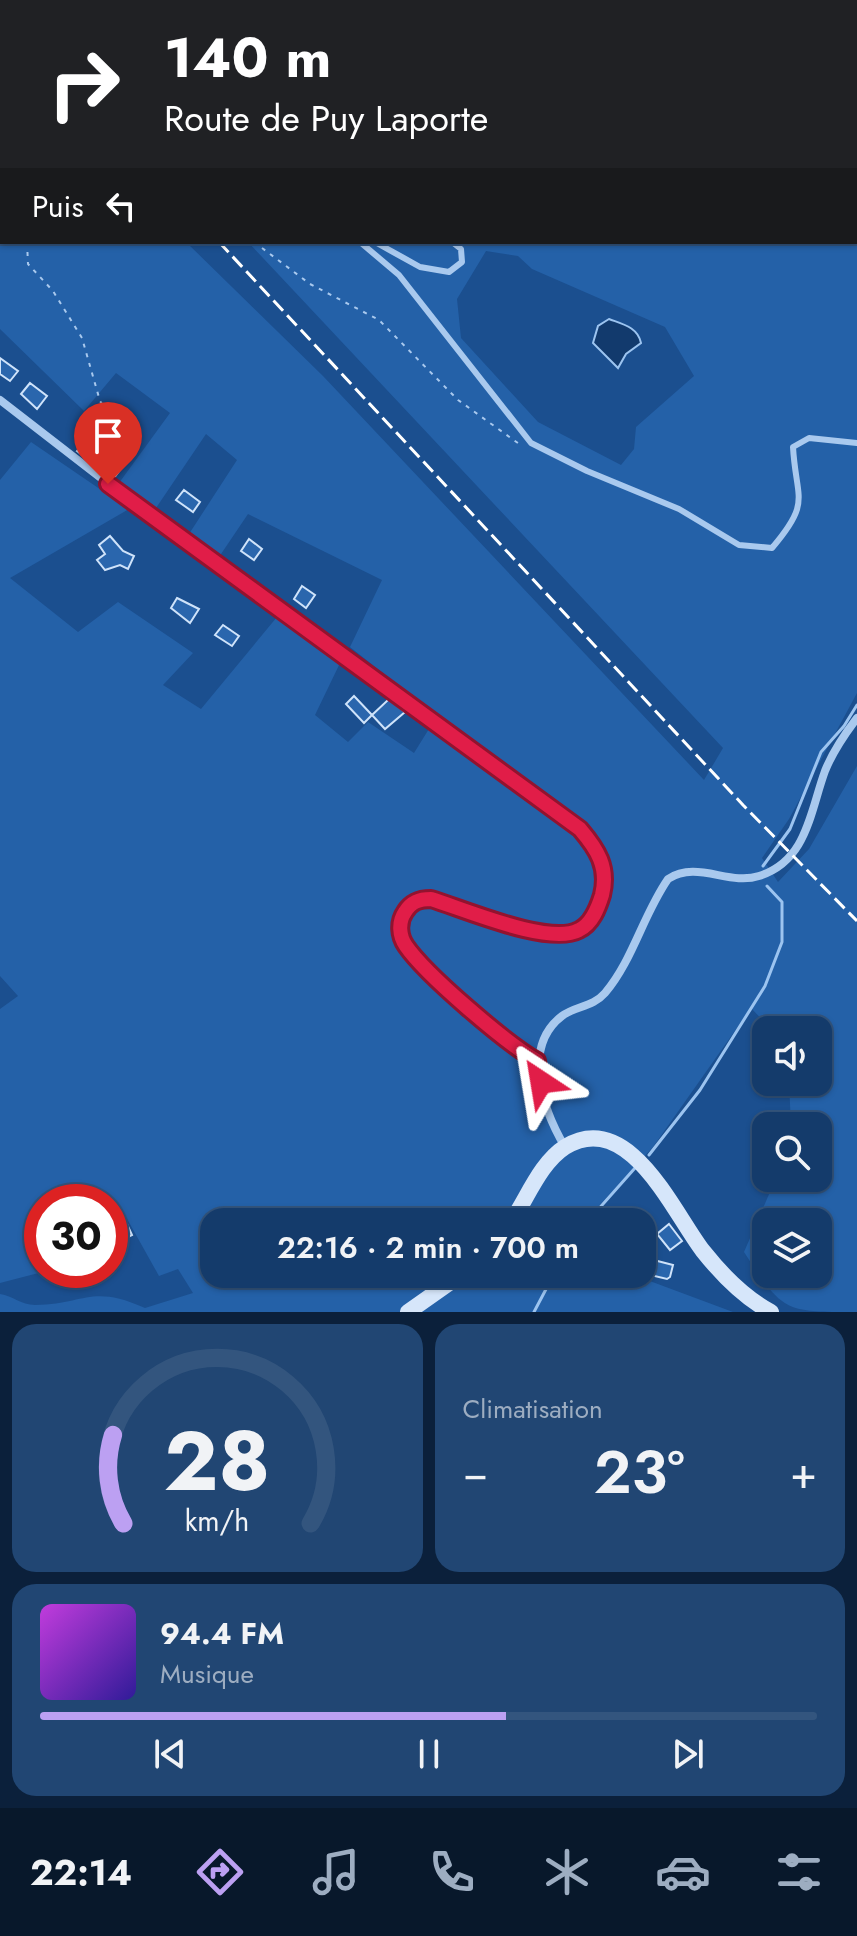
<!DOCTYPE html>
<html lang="fr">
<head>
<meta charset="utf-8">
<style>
  :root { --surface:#143b6b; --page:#214673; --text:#f1f3f6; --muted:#9dadc1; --line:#33557e; --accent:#bca0f2 }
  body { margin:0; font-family:Jost,sans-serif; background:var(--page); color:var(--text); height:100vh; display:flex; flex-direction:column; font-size:30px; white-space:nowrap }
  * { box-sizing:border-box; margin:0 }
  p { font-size:26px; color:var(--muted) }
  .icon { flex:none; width:44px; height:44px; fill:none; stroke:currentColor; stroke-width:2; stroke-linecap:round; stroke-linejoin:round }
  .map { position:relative; height:1312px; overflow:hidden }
  .details { display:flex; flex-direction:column; gap:12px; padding:12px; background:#0b203b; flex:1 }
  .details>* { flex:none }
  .banner { position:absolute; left:0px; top:0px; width:858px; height:244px; box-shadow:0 2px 6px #0004,0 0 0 2px var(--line); background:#202124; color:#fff; overflow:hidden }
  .controls { position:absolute; left:752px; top:1016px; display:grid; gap:16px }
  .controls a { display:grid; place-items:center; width:80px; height:80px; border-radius:16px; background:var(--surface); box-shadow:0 2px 6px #0004,0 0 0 2px var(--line); font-size:40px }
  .speed { position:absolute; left:24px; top:1184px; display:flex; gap:16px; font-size:40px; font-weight:700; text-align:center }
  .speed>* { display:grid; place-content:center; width:104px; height:104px; border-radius:50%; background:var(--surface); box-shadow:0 2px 6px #0004,0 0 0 2px var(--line); line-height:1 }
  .speed .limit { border:12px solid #d22; background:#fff; color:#111 }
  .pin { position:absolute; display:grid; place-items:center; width:68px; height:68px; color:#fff; margin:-82px -34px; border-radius:50% 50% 50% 0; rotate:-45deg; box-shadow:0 0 8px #0007 }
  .pin .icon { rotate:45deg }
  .me { position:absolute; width:88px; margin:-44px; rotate:327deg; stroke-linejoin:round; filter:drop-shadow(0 0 6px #0008) }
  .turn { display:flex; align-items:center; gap:28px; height:168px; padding:0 32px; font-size:36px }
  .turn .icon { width:104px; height:104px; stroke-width:2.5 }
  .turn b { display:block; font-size:56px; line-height:68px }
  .then { display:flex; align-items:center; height:76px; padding:0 32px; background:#0003; gap:16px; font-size:30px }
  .big { font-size:60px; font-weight:600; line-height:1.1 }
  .details .tile { flex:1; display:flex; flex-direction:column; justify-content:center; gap:12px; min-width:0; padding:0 28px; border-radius:24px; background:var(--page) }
  .details .dial { align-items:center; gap:0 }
  .dial svg { height:208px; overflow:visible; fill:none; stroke:var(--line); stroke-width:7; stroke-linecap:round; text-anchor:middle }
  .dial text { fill:var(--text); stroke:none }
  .song { display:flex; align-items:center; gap:24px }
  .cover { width:96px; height:96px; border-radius:12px; background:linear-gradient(135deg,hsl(290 70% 55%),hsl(250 70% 35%)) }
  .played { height:8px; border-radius:4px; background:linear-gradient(90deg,var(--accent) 60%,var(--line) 60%) }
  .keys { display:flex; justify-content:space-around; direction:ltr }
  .heat { display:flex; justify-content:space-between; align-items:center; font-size:44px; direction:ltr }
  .details .tiles { flex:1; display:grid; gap:12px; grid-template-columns:1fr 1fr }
  .tile:last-child { grid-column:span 2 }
  .trip { position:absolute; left:200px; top:1208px; width:456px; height:80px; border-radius:24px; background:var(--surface); box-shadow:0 2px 6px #0004,0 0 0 2px var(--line); font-weight:600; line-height:80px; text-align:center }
  .menu { display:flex; height:128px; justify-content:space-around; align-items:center; background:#08182b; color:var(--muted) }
  .menu .icon { width:56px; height:56px }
  .menu .on { color:var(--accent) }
  .menu b { font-size:36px; color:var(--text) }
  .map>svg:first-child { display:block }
</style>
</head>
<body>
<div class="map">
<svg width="857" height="1312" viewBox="0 0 857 1312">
  <rect width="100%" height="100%" fill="#1b4f8f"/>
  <path fill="#2461a8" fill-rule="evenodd" d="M23 0H857V693L789 819 762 858 778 882 809 849 857 766V1312C784 1312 783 1312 744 1252L776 1178H818V1126H791L789 1082H818V1030H772L751 1008 653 1147 584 1222H214V1274H631L733 1312H0V1294C13 1296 21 1305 35 1305 86 1304 91 1284 145 1308L193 1293 178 1269 159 1276 126 1217 110 1223V1202H42V1270H50L0 1283V1009L18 996 0 976V480L31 442 129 509 10 578 78 632 118 602 193 653 163 685 201 709 277 617 341 661 315 715 348 742 368 722 414 753 437 716 350 647 382 580 248 514 219 557 189 534 237 460 206 434 156 508 119 483 170 413 116 373 84 411 0 329V39L2 242H186L323 376 704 780 723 748 248 242H856V2ZM486 251 518 256 532 269 665 327 694 376 636 427 634 449 621 465 538 422 461 338 457 299ZM766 1222H818V1274H766Z"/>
  <path fill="#123a6d" stroke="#9cc4f0" stroke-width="2" d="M609 319C622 324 638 327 641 343L626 354 618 368 593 343 598 326Z"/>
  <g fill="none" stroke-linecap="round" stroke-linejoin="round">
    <path stroke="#9cc4f0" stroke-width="3" d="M763 866 790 829 821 752 844 726 857 705
      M649 1155 700 1090 765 986 782 942V902L767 886
      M587 1222 635 1168
      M534 1312 554 1274"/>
  </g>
  <path fill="#2a66ad" stroke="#cfe3fa" stroke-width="2" d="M0 358 18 371 10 381 0 374Z
    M30 383 47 396 37 409 21 394Z
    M95 408 111 420 109 423 115 431 137 448 113 479 99 468 118 444 104 433 85 457 77 451 97 426 87 418Z
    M184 490 200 502 193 512 176 500Z
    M110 536 123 551 134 556 128 569 120 565 105 570 97 560 105 554 99 545Z
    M249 539 262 549 254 560 241 551Z
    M302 586 315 595 306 608 294 599Z
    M177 598 199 609 190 623 171 608Z
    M223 625 239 636 232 646 215 635Z
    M354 696 372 715 389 699 405 712 385 729 372 715 364 723 346 704Z
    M126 1222 132 1235 110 1246V1229Z
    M669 1224 682 1241 670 1250 657 1234Z
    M642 1257 673 1265 670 1277 667 1279 642 1273Z"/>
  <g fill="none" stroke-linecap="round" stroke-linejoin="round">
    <path stroke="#a9c9ee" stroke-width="2" stroke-dasharray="4 6" stroke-linecap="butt" d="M32 0 34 2
      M0 73 2 75
      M27 242 28 264 53 291 82 338 100 401 121 433 118 441 93 462
      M254 242 310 284 379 320 458 400 522 446"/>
    <path stroke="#a9c9ee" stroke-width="6" d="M360 242 399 275 531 443 587 471 679 509 739 545 772 548C812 501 796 500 793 447L809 438 857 443
      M375 242 420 267 449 272 462 262 461 249 452 242"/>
    <path stroke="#a9c9ee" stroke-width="8" d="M0 400 172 533 580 829C597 849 609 867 602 895 598 908 592 923 579 930 549 946 464 909 431 899 419 899 412 902 405 912 398 922 399 936 406 946 426 974 507 1044 537 1061
      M565 1147C543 1110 521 1047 562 1016 575 1006 593 1007 605 993 633 960 643 915 668 879 697 860 729 886 759 876 807 861 810 812 825 771 833 751 844 735 857 718"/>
    <path stroke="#d6e6fa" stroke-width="16" d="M511 1222C527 1199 540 1163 565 1147 629 1108 673 1212 703 1251 722 1275 743 1297 771 1312
      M408 1312 462 1274"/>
    <path stroke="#fff" stroke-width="3" stroke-dasharray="14 6" stroke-linecap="butt" d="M0 8 2 10
      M219 242 743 805 857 921"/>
  </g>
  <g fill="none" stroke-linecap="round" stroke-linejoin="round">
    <g stroke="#92132f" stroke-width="20">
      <path id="route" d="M108 484 580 829C597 849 609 867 602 895 598 908 592 924 579 930 549 946 464 909 431 899 419 899 411 902 405 912 398 922 399 936 406 946 426 975 506 1043 537 1061L541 1082"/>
    </g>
    <use href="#route" stroke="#e11d48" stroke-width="14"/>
  </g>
</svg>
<div class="controls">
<a><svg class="icon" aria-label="sound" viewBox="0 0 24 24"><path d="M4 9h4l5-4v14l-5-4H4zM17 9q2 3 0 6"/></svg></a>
<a><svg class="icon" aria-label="search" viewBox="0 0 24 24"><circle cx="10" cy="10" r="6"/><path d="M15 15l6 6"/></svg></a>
<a><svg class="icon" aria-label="layers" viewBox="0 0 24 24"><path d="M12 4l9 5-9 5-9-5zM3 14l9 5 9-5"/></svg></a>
</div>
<div class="speed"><div class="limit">30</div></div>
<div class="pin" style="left:108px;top:484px;background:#d93025"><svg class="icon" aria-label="arrive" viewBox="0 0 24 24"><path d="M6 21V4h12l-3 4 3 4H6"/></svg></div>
<svg class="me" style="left:541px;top:1082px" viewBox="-20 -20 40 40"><path d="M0-17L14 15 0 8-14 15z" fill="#e11d48" stroke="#fff" stroke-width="4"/></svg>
<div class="trip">22:16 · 2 min · 700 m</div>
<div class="banner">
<div class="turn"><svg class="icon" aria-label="right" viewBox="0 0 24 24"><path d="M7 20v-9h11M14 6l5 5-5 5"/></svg><div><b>140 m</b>Route de Puy Laporte</div></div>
<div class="then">Puis<svg class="icon" aria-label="left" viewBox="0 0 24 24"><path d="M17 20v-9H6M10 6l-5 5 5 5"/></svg></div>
</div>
</div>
<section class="details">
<div class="tiles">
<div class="tile dial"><svg viewBox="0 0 100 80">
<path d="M14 69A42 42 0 1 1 86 69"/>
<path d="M14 69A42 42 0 0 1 10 35" stroke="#bca0f2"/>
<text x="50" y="56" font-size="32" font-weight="700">28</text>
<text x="50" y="72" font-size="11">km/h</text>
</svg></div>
<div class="tile"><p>Climatisation</p>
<div class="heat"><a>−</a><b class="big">23°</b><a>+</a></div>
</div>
<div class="tile">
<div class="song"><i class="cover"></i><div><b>94.4 FM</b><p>Musique</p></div></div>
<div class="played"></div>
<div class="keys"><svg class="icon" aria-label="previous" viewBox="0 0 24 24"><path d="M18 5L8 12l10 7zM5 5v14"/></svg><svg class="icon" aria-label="pause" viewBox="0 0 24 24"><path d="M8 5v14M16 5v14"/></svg><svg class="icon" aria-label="next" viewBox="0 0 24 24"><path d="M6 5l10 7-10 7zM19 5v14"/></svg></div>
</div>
</div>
</section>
<nav class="menu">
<b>22:14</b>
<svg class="icon on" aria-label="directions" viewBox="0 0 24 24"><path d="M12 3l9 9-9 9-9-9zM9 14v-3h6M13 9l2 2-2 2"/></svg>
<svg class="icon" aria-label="music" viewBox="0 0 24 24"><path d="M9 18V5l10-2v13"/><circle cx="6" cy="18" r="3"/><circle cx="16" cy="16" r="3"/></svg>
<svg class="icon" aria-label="phone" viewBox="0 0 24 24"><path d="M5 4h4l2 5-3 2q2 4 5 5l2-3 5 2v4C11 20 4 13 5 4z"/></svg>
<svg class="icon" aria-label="climate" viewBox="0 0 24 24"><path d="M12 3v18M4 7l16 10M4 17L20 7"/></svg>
<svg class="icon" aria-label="car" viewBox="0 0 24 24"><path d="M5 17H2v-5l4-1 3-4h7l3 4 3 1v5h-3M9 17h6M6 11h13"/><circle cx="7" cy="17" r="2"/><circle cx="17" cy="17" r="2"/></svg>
<svg class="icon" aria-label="filters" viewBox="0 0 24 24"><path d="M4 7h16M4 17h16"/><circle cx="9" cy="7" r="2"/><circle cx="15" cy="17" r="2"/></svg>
</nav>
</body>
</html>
